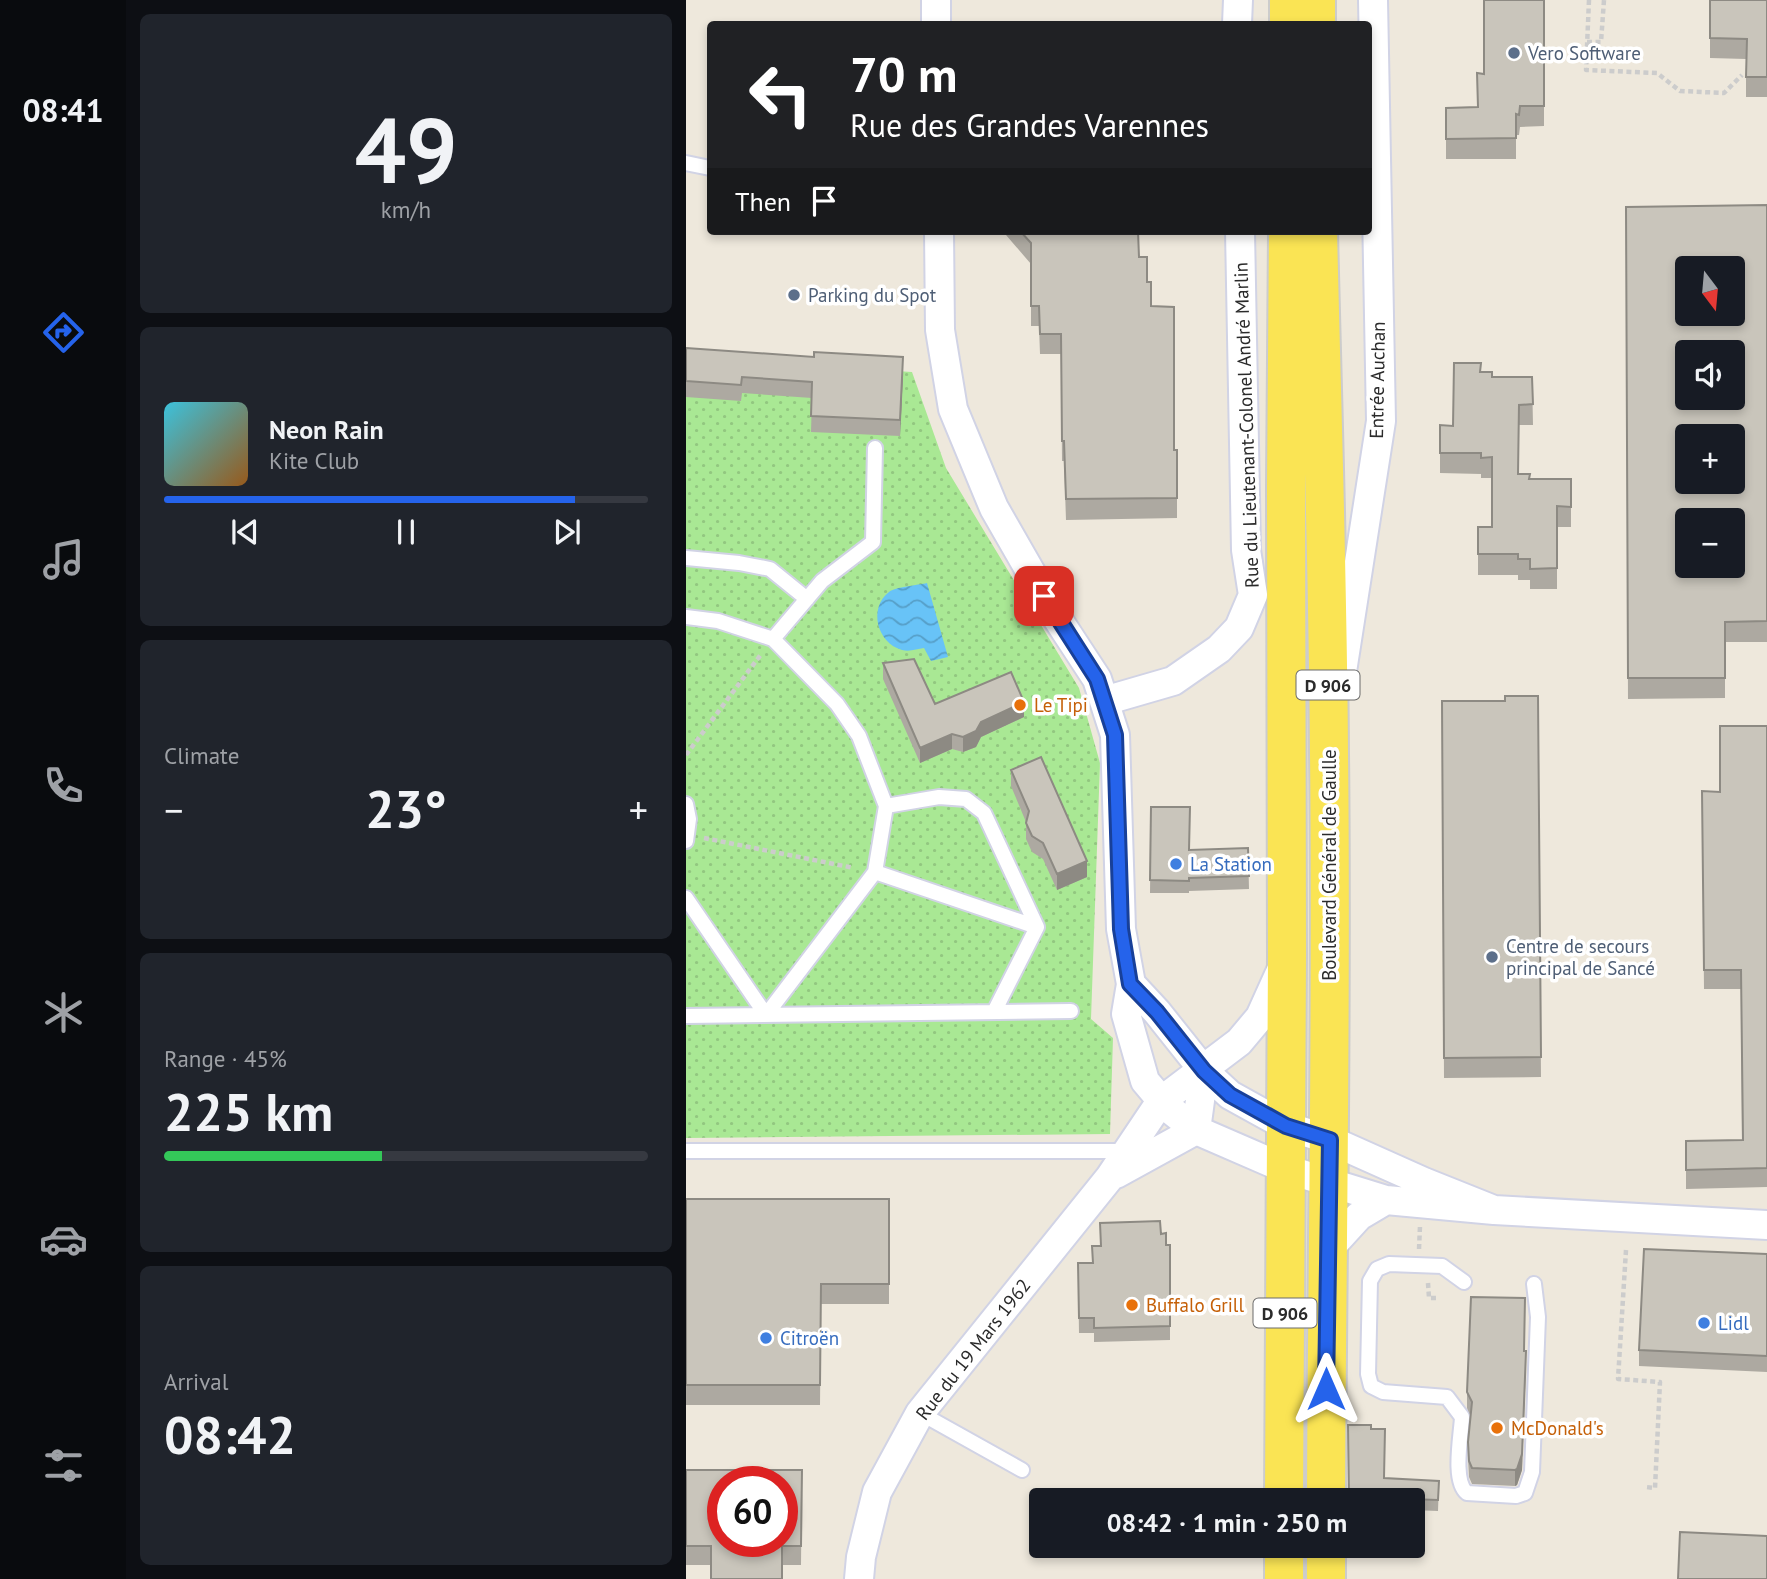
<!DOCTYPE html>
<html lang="en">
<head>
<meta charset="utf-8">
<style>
  :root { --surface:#171b24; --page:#20242c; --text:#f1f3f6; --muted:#9ea1a6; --line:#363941; --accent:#2563eb }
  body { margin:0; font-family:"PT Sans",sans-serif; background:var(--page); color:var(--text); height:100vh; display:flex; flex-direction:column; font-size:26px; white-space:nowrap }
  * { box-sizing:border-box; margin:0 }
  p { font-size:23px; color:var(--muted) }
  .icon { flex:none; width:38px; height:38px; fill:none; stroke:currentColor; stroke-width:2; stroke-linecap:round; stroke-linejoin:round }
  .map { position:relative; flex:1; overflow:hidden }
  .details { display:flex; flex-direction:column; gap:14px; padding:14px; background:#0d0f14; width:560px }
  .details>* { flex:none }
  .guide { position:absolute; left:21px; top:21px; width:665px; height:214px; border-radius:7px; box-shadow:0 4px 10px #0003; background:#202124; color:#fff; overflow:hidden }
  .needle { width:46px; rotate:164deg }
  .controls { position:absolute; left:989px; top:256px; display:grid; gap:14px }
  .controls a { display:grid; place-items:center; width:70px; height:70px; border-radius:7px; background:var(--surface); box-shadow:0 4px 10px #0003; font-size:35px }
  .speed { position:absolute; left:21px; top:1466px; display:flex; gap:14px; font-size:35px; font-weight:700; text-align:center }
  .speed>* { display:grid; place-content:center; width:91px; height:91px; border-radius:50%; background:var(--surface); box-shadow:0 4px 10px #0003; line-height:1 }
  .speed .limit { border:10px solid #d22; background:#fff; color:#111 }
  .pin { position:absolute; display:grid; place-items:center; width:60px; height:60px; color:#fff; margin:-30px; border-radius:14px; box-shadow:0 4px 10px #0006 }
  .me { position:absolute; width:77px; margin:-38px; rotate:0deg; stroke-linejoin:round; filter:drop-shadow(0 0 5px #0008) }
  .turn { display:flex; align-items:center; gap:24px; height:147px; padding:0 28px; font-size:32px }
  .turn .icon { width:91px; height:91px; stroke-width:2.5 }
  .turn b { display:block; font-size:49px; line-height:60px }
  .then { display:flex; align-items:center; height:66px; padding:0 28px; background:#0003; gap:14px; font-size:26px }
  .big { font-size:52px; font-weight:700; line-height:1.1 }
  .details .widget { flex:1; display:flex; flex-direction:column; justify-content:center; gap:10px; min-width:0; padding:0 24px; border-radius:10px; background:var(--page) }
  .details .dial { align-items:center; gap:0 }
  .dial b { font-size:91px; line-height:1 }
  .song { display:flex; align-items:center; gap:21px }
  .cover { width:84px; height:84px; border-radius:10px; background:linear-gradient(135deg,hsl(190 70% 55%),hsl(30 70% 35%)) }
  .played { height:7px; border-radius:4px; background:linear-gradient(90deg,var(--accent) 85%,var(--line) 85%) }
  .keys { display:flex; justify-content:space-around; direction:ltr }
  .heat { display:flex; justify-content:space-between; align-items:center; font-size:38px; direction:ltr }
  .charge { height:10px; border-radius:5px; background:linear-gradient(90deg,#34c759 45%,var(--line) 0) }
  .trip { position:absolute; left:343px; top:1488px; width:396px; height:70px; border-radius:7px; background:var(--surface); box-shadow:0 4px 10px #0003; font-weight:700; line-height:70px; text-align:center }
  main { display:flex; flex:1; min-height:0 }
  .tab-bar { display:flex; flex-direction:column; width:126px; justify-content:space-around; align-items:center; background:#090b0e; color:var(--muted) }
  .tab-bar .icon { width:49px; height:49px }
  .tab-bar .selected { color:var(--accent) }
  .tab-bar b { font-size:32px; color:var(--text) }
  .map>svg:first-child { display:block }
</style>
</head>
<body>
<main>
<nav class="tab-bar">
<b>08:41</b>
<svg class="icon selected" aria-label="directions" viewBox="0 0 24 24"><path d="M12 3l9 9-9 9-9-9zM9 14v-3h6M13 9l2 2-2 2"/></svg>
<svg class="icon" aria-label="music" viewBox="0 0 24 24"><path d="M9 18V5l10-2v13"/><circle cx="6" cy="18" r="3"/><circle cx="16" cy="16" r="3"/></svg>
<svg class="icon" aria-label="phone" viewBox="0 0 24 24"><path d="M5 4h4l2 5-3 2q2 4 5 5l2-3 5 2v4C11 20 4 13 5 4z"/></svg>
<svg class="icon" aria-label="climate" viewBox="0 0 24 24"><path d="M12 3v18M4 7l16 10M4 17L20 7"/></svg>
<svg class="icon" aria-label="car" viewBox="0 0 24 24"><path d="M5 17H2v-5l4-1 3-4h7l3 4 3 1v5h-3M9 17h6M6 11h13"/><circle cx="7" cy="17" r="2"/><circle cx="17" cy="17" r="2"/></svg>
<svg class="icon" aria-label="filters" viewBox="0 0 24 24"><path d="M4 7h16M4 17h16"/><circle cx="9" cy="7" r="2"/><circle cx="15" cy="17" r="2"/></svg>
</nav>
<section class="details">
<div class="widget dial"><b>49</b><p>km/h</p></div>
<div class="widget">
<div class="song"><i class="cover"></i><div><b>Neon Rain</b><p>Kite Club</p></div></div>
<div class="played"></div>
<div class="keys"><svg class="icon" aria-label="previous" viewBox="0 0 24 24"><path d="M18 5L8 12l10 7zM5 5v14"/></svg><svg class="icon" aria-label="pause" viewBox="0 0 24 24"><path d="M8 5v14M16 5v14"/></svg><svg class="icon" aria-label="next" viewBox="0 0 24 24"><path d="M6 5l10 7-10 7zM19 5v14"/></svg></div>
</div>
<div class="widget"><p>Climate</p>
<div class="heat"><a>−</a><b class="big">23°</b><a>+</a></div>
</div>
<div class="widget"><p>Range · 45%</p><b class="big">225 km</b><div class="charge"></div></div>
<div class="widget"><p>Arrival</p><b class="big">08:42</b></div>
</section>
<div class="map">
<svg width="1081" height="1579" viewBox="0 0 1081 1579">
  <defs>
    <pattern id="grass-dots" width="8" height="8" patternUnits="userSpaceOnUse" patternTransform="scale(1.75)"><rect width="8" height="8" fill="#a9e894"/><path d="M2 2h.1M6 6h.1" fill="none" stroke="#92c780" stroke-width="1.8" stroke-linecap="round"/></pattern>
    <pattern id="water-waves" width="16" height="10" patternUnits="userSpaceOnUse" patternTransform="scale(1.75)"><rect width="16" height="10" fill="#68c3f7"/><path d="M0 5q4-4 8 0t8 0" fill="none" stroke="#569fc8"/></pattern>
  </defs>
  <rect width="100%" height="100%" fill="#eee8dc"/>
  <path fill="url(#grass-dots)" d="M0 358 226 372 260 468 393 688 414 763 405 1019 427 1038 424 1134 0 1138Z"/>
  <path fill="url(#water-waves)" d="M241 583 262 657 245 661 238 648C231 649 224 652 216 650 191 643 182 608 203 592 209 587 232 585 241 583Z"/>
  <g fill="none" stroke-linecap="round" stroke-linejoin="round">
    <g stroke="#d1d3e5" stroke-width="18">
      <path id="lane" d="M0 163 24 168
        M0 558 53 563 84 569 121 599
        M0 617 32 621 87 639 151 704 173 736 200 806 189 872 351 927 308 1012
        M87 639 136 581 187 542 189 448
        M0 804 3 819 0 841
        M200 806 253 797 280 799 298 813 351 927
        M0 898 80 1015 189 872
        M0 1016 385 1011
        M0 1151H442
        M778 1282 756 1266 703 1264 691 1269 684 1281 682 1374 685 1386 697 1392 761 1397 776 1417C775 1436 766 1481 781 1493L830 1496 839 1493 846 1472 852 1317 848 1284
        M234 1413 336 1470"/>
    </g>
    <g stroke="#d1d3e5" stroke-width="32">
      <path id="street" d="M250 0V24
        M551 24 552 0
        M253 231 254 330 267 409 308 508 371 618 411 679 429 735 435 929 445 984 440 1014 459 1081 481 1107 510 1130 600 1169 700 1200
        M655 678 695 421 687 0
        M418 701 487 681 533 649 553 628 567 595 560 550 554 231
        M445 984 471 1012 518 1071 544 1095 600 1126 644 1140 738 1182 808 1210 700 1200 673 1216 641 1251
        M510 1130 518 1071
        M430 1174 510 1130
        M808 1210 1081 1225
        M173 1579 175 1557 191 1492 234 1413 424 1177 475 1101 553 1042 574 1017 597 966"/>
    </g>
    <g stroke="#ccc" stroke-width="42">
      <path id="primary" d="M603 0V24
        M630 0V24
        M632 231C636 405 642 579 643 754 646 1002 641 1251 640 1500
        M598 1500 601 955 600 488 602 231
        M598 1579V1545
        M640 1579V1545"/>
    </g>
    <path stroke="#ccc" stroke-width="4.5" stroke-dasharray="5 3.5" stroke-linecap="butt" d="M903 0 900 70 971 73 994 91 1038 93 1056 75
      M901 42H915L918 0
      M0 755 76 653
      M18 838 168 868
      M733 1249 734 1226
      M940 1250 932 1379 974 1382 969 1488 960 1487
      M742 1283 743 1298H752"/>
    <use href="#lane" stroke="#fff" stroke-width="14"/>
    <use href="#street" stroke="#fff" stroke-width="28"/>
    <use href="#primary" stroke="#fae454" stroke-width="38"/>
  </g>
  <path fill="#ada9a1" d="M858 0V126L834 127 833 135H830V159H760V108L792 107 798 74Z
    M1024 0H1081V97H1060V59L1024 58Z
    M1081 205V642H1039V698L942 699 940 207Z
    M290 231H452L453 257 461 282 488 450H491V518L380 520 378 461H376L375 354H354L353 326H345V264L320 235H290Z
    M0 348 217 373 214 436 125 432 126 398 56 393 55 401 0 397Z
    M794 372 806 377H846L847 425H833L832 474 844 479H885V527H871V589H844V580H832V575H792V527H806V478H795V474L754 473V425L767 426Z
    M197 663 249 704 338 717 295 737 290 747 277 752 266 749 234 763 197 679Z
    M852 696 855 1077 758 1078 756 701H819Z
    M1081 726V1187L1000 1189V1141L1056 1140 1055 989H1018L1016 791 1034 792Z
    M325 770 401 877 371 890 357 859 346 852 340 839V822L325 786Z
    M465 807 503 850 562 848 563 889 503 891V893H464Z
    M0 1199H203V1304H135L134 1405H0Z
    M475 1234 480 1245H484V1340L408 1342V1333H393L392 1264 406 1263 414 1246Z
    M1081 1254V1372L953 1366V1350Z
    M838 1351 840 1367 836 1470 831 1485 829 1486 786 1484 783 1477 782 1458 784 1415 781 1408V1392Z
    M662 1425 685 1429 698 1478 753 1481 752 1511 726 1510V1500H662Z
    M0 1470H116L115 1565H0Z"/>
  <path fill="#8d8a83" d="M217 357V373L214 436V420Z
    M338 702V717L295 737 290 747 277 752V737L295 722Z
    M266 734V749L234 763V748Z
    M401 861V877L371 890V874Z
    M840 1351 836 1470 831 1485 829 1486V1470Z"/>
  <path fill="#c9c5bb" stroke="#8d8a83" stroke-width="2" fill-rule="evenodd" d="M798 0H858V106H834L833 115 830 114V138L760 139V108L792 107 791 73 798 74Z
    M1024 0H1081V77H1060L1061 39 1024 38Z
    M1081 205V621L1039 622V678H942L940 207ZM1001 268H1046V313H1001ZM1001 352H1046V397H1001ZM1001 436H1046V481H1001ZM1001 520H1046V565H1001Z
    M334 231H452L453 257H461V282H465V306L488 307V450H491V498L380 499 378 441H376L375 334H354L353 306H345V243Z
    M0 348 128 357V352L217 357 214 420 125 416 126 382 56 377 55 385 0 381Z
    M768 363H795L794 372H806V377H846L847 404 833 405 832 474H844L843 479H885V507L871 506V568L844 569V559H832V554H792V527H806V457L795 458V453H754V425L767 426Z
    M228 659 249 704 325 672 338 702 295 722 290 731 277 737 266 734 234 748 197 663Z
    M819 696H852L855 1057 758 1058 756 701H819Z
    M1034 726H1081V1168L1000 1170V1141L1057 1140 1055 970H1018L1016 791 1034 792Z
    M355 757 401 861 371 874 357 843 346 836 340 823 343 811 325 770Z
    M465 807H504L503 850 562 848 563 876 503 878V881L464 880Z
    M0 1199H203V1284H135L134 1385H0Z
    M474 1221 475 1234 480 1233V1245H484V1326L408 1328V1318H393L392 1263H407L406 1246H415L414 1223Z
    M958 1249 1081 1254V1356L953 1350Z
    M785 1297 839 1298 838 1351H840L836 1454 831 1469 829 1470 786 1468 783 1461 782 1442 786 1402 781 1392Z
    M662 1425H685V1429H699L698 1478 753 1481 752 1500 663 1497Z
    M0 1470H116L115 1546H96V1579H25V1546H0ZM37 1482H96V1542H37Z
    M994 1532 1081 1536V1579H992Z"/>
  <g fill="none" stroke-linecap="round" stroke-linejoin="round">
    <g stroke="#184099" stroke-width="18">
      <path id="route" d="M358 596 411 679 429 735 435 929 444 984 471 1012 518 1071 544 1095 600 1126 644 1140 640 1389"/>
    </g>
    <use href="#route" stroke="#2563eb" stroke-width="12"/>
  </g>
  <g fill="#5c6f8a" stroke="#fff" stroke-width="2.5">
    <circle cx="828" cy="53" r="7"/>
    <circle cx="108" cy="295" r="7"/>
    <circle cx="806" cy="957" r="7"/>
  </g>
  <g fill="#e8710a" stroke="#fff" stroke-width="2.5">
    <circle cx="334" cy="705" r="7"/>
    <circle cx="446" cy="1305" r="7"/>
    <circle cx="811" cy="1428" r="7"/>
  </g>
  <g fill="#3f7fe0" stroke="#fff" stroke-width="2.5">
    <circle cx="490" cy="864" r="7"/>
    <circle cx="1018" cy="1323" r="7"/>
    <circle cx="80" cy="1338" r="7"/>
  </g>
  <g text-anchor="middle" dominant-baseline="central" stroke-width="7" stroke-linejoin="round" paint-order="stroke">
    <g fill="#fff" stroke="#6b6b6b" stroke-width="2">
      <rect x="610.5" y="670.5" width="63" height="29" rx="5"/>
      <rect x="567.5" y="1298.5" width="63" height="29" rx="5"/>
    </g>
    <g font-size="18" font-weight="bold" fill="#2b2b2b">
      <text x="642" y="685">D 906</text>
      <text x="599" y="1313">D 906</text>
    </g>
    <g font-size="19" fill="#4e5e75" stroke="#fff" text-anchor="start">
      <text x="842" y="53">Vero Software</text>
      <text x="122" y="295">Parking du Spot</text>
      <text x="820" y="946">Centre de secours<tspan x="820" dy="22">principal de Sancé</tspan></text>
    </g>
    <g font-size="19" fill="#2b2b2b" stroke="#fff">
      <text transform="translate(691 380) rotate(-89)">Entrée Auchan</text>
      <text transform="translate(560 425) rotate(-92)">Rue du Lieutenant-Colonel André Marlin</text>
      <text transform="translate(643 865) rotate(-90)">Boulevard Général de Gaulle</text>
      <text transform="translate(287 1349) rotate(-52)">Rue du 19 Mars 1962</text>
    </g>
    <g font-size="19" fill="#c56008" stroke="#fff" text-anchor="start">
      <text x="348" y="705">Le Tipi</text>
      <text x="460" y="1305">Buffalo Grill</text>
      <text x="825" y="1428">McDonald's</text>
    </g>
    <g font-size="19" fill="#366cbe" stroke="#fff" text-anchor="start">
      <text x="504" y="864">La Station</text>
      <text x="1032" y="1323">Lidl</text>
      <text x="94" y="1338">Citroën</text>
    </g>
  </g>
</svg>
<div class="controls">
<a><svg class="needle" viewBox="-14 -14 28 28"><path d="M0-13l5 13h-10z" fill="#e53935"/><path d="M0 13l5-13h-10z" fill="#9ea1a6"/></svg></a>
<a><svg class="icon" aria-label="sound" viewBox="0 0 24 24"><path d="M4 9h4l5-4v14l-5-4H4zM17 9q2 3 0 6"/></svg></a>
<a>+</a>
<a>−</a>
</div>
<div class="speed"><div class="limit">60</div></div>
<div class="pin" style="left:358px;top:596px;background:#d93025"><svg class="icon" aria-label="arrive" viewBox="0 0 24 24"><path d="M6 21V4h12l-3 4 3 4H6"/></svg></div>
<svg class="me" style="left:640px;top:1389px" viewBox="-20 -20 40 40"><path d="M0-17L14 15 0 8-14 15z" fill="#2563eb" stroke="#fff" stroke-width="4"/></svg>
<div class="trip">08:42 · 1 min · 250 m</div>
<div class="guide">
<div class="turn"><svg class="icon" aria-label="left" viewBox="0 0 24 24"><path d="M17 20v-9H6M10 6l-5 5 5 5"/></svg><div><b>70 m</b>Rue des Grandes Varennes</div></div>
<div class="then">Then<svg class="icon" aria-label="arrive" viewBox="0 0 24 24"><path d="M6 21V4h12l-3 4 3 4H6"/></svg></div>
</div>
</div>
</main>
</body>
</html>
